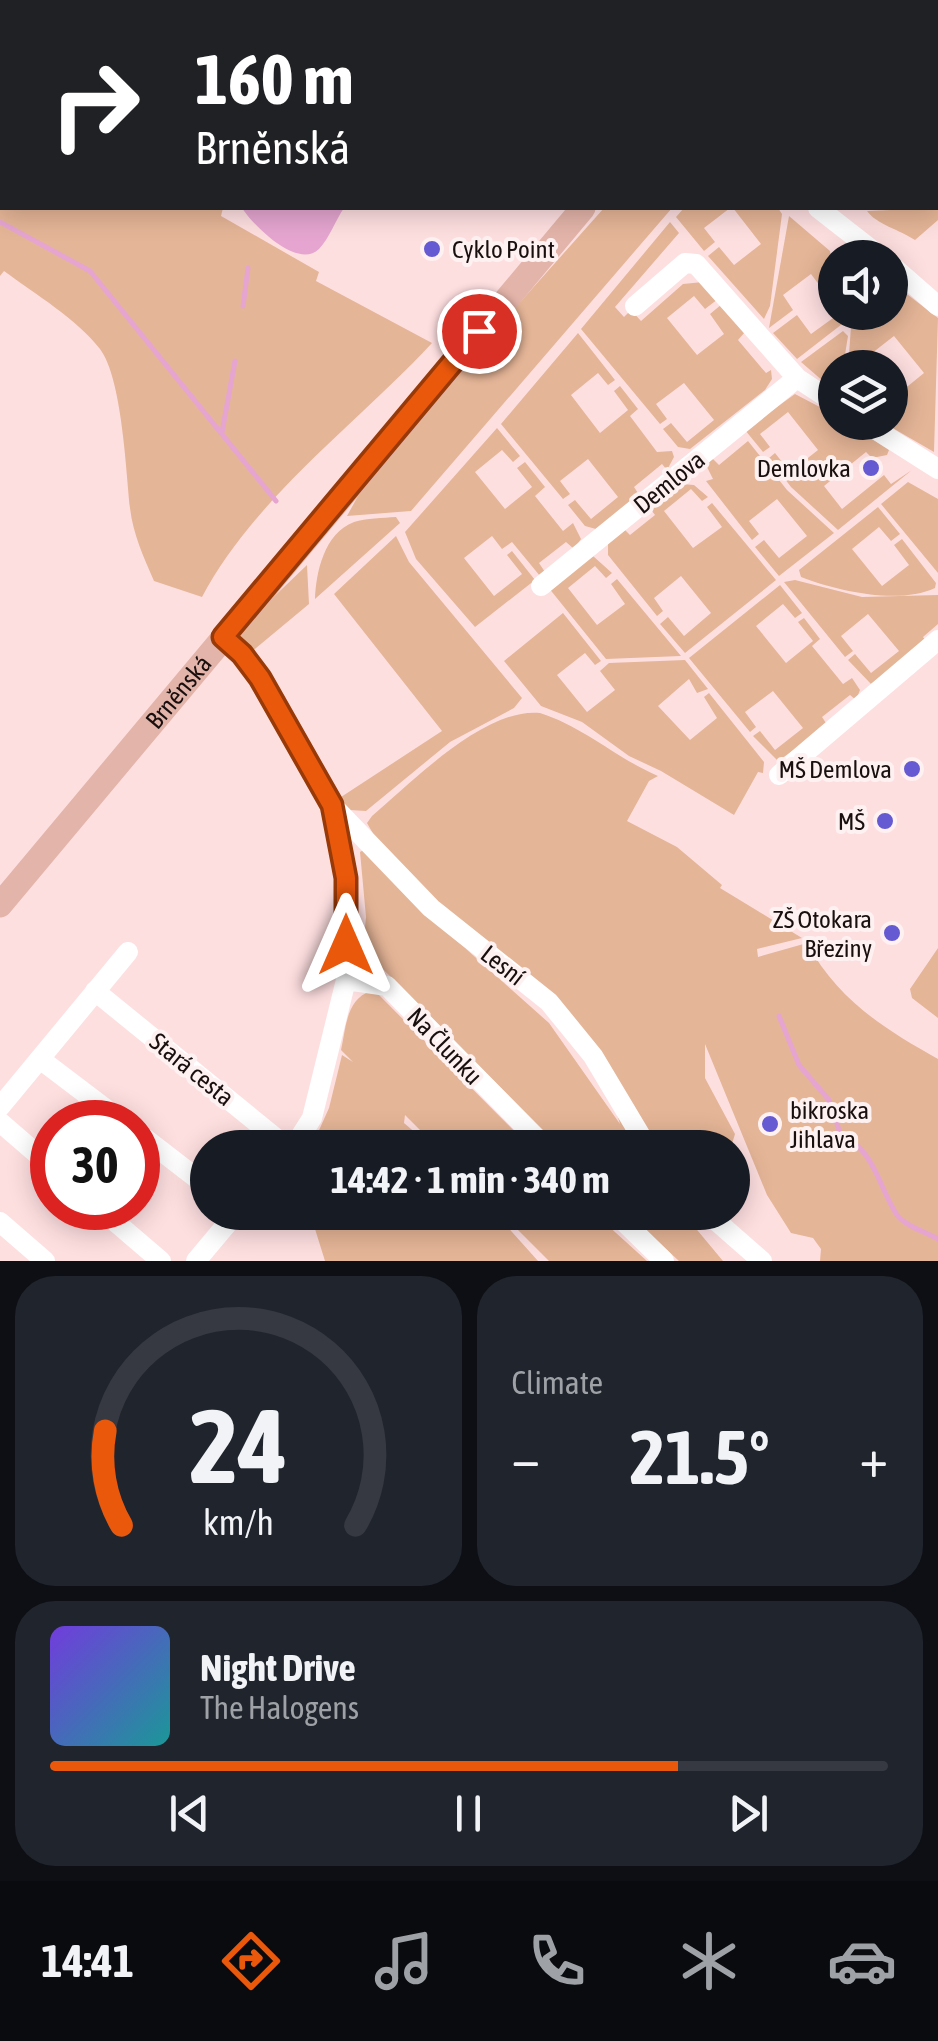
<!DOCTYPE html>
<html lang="en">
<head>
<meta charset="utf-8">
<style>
  :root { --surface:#171b24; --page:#20242c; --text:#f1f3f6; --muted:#9ea1a6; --line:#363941; --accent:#ea580c }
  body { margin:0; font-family:"Asap Condensed",sans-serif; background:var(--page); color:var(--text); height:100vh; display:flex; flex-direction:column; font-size:38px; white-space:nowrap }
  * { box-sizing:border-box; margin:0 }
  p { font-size:32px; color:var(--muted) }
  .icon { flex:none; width:55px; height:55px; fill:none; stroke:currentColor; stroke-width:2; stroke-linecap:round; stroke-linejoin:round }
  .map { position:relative; height:1261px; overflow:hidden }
  .panel { display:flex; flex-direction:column; gap:15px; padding:15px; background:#0d0f14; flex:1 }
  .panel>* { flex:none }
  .top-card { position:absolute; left:0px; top:0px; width:940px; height:210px; box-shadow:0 5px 25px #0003; background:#202124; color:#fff; overflow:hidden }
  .tools { position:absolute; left:818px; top:240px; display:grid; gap:20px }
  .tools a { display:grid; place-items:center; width:90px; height:90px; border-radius:50%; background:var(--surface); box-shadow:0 5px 25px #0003; font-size:50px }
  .speed { position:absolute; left:30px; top:1100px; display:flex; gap:20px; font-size:50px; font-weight:700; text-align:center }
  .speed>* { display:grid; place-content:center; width:130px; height:130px; border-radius:50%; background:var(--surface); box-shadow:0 5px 25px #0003; line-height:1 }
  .speed .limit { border:15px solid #d22; background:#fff; color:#111 }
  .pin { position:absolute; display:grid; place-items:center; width:85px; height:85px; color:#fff; margin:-42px; border:5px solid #fff; border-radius:50%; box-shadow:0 2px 10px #0007 }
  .me { position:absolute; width:110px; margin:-55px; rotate:0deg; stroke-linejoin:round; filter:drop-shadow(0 0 8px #0008) }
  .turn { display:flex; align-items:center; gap:35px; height:210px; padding:0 30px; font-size:45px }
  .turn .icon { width:130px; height:130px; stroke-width:2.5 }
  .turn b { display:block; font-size:70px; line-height:85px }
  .big { font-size:75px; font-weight:700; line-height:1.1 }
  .panel .tile { flex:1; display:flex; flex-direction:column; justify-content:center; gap:15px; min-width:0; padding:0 35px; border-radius:40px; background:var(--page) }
  .panel .dial { align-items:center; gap:0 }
  .dial svg { height:260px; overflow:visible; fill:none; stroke:var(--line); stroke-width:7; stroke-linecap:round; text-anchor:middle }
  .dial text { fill:var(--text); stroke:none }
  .song { display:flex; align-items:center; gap:30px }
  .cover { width:120px; height:120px; border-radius:15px; background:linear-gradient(135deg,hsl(260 70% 55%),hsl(180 70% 35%)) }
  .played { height:10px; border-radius:5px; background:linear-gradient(90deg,var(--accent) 75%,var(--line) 75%) }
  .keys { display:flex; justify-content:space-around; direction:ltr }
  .heat { display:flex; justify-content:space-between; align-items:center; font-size:55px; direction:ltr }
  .panel .tiles { flex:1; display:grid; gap:15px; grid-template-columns:1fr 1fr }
  .tile:last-child { grid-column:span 2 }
  .trip { position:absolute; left:190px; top:1130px; width:560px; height:100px; border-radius:50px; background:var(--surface); box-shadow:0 5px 25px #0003; font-weight:700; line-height:100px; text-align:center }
  .tabs { display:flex; height:160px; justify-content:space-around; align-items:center; background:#090b0e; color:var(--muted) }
  .tabs .icon { width:70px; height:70px }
  .tabs .on { color:var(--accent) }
  .tabs b { font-size:45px; color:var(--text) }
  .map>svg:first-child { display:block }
</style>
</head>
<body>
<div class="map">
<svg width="938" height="1261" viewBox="0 0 938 1261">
  <rect width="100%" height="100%" fill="#fedfe0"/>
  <path fill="#e5b597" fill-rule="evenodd" d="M938 130V220L915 240C900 230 876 224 867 211L938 208Z
    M0 141 2 208H223L221 216 319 272 316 281 432 343C355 426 256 496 202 597L154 581C144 558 133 534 130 508 126 471 122 378 100 349 77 319 35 294 4 271L0 276Z
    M604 208H672L411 511 347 516 364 485 432 401Z
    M684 208H730L704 228 715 242 704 251 676 217Z
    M733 208H778L782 214 770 306 764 319 708 256 719 247 734 265 761 244Z
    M789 216 830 251 835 306 811 274 783 295 793 310 769 328Z
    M670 222 679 233 615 307 624 317 631 310 641 321 683 284 703 282 718 299 705 309 694 296 667 318 697 355 724 334 710 314 722 304 745 332 738 340 766 373 771 370 772 379 765 390 690 449 678 447 663 429 671 423 687 442 714 420 684 383 656 404 667 419 660 424 581 329Z
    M890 281 938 318 934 452 884 423 890 422V388L897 395 924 373 894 336 867 357 874 367 848 368 852 313 890 312Z
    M840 313H845L846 321 797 359 773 333 797 315 811 334Z
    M843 331 848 336 843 367 835 368V388H831L801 362Z
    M578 333 615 380 608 385 598 373 571 395 600 433 628 410 614 391 620 386 638 409 630 416 657 452 672 451 674 457 667 470 662 464 634 487 640 496 596 529 585 526 568 505 575 500 591 519 618 497 588 459 560 481 570 494 563 499 501 424Z
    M795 394 835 415V422L847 423 889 450 887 455 872 458 866 452 824 486 842 509 884 475 891 484 912 470 838 530 791 487 769 458 775 453 790 472 818 450 788 412 760 434 770 447 763 452 745 430Z
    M497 428 520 456 513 462 502 450 475 472 505 509 532 487 517 468 525 462 545 487 535 496 563 531 573 523 581 539 574 549 566 542 539 563 545 572 540 576 512 542 502 549 492 536 464 558 494 596 522 574 507 555 512 551 535 580 475 627 416 559 405 532Z
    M748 441 787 490 834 533 779 576 755 547 764 540 779 558 807 536 777 499 749 521 759 534 752 540 706 481 713 479 706 465 711 457 719 465Z
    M908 482 938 499V573L881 504Z
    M682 484 694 485 708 497 702 501 691 489 664 511 693 548 722 527 707 507 712 503 776 580 685 653 660 624 668 617 684 636 711 613 681 576 654 598 663 611 657 616 608 555V541L622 527 630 535 655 515 649 507Z
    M878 507 900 534 891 541 879 527 852 549 882 586 909 565 894 545 902 539 936 583 935 588C899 605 837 591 801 577L799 570Z
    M396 517 400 523 315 599C316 573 324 533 354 522 366 518 383 518 396 517Z
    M396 536 409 562 522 698 514 708 450 742 366 811 350 810 338 799 442 731 334 594Z
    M593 556 612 573 606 578 595 566 568 588 597 625 625 604 611 584 617 579 681 656 606 659 548 587Z
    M307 565 309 604 250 653 244 652 241 636 261 609Z
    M795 580 862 597 938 595V624L923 637 929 646 871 684 848 660 855 654 871 673 899 651 868 614 841 636 853 651 845 657 784 582Z
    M780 585 802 613 795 618 783 604 756 626 786 663 813 641 798 622 804 618 820 639 812 646 843 684 852 678 860 690 856 700 850 695 822 717 828 726 778 761 753 736 760 731 775 750 803 728 773 691 745 712 756 727 750 732 689 658Z
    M563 613 601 661 595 665 585 653 557 675 587 712 615 690 600 671 609 663 685 660 708 689 697 693 689 679 658 706 690 740 717 718 704 697 709 693 764 762 763 773 758 772 734 815 661 771 629 756 582 722 541 706 504 661Z
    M540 713C584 727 616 758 658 776L649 781 627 821 677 847 722 885 720 888 802 938 757 949 758 957 807 943C838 1000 883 1028 938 1059V1261H820L821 1249 813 1238 791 1233 767 1195 705 1044V1078L735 1134 731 1147H560L363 949 366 917 360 852 367 848 387 858 367 823 372 816C411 783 485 707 540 713ZM465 948 587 1041 602 1065 620 1124 549 1023Z
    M938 948V1018L912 998 910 989Z
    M371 991 378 994 530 1147H437L405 1115 404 1123 432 1147 311 1148 329 1108 342 1055 353 1062 341 1050C346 1028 346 999 371 991Z
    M310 1213H495L538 1261H325Z
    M501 1213H594L647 1261H549Z
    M627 1213H683L723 1261H679Z"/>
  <path fill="#e5a5d0" d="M242 208H344C336 219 329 239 319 249 297 270 253 225 242 208Z"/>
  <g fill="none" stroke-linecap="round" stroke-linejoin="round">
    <path stroke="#e5a5d0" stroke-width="5" d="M0 222 90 271 276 501
      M243 306 248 268
      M222 432 235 361
      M779 1016 799 1065 829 1100 840 1133C876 1152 878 1186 897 1215 905 1226 926 1232 938 1239"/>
    <path stroke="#fff" stroke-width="20" d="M611 0 613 2
      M938 106V107
      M818 208 882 258
      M890 264 938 306
      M635 306 685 263 696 264 797 378 835 403
      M864 422 938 469
      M541 586 797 378
      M223 637 242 654 260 678 332 805 346 878V980L312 1118 293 1148
      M779 775 938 640
      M332 805 431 908 549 1002 593 1056 648 1148
      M346 980 387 986 546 1148
      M95 991 288 1148
      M40 1059 123 1122
      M0 1107 128 952
      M0 1122 52 1167
      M138 1133 208 1187
      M99 1208 161 1261
      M614 1212 664 1261
      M706 1212 762 1261
      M0 1222 45 1261
      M196 1261 237 1212"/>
    <g stroke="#e3b4a9" stroke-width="25">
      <path d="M753 2 755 0"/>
      <path id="s1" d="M0 905 583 208"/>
    </g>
  </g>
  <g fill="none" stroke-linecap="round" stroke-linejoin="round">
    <g stroke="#983908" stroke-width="25">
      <path id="route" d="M346 945V878L332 805 260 678 242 654 223 637 479 331"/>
    </g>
    <use href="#route" stroke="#ea580c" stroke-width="18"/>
  </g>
  <g fill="#665ad3" stroke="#fef1f2" stroke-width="4">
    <circle cx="432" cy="249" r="10"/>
    <circle cx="871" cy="468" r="10"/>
    <circle cx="912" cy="769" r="10"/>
    <circle cx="885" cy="821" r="10"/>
    <circle cx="892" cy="933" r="10"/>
    <circle cx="770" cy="1124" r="10"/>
  </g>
  <g text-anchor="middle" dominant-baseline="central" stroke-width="8" stroke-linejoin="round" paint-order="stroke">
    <g font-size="25" fill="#190f0f" stroke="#fef1f2" text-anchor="end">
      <text x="452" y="249" text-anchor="start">Cyklo Point</text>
      <text x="851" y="468">Demlovka</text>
      <text x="892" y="769">MŠ Demlova</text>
      <text x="865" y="821">MŠ</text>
      <text x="872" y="919">ZŠ Otokara<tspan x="872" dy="29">Březiny</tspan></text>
      <text x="790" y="1110" text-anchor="start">bikroska<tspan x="790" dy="29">Jihlava</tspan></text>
    </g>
    <g font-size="25" fill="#190f0f" stroke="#fef1f2">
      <text transform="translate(669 482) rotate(-39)">Demlova</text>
      <text stroke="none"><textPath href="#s1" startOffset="278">Brněnská</textPath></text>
      <text transform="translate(503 965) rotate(38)">Lesní</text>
      <text transform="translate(445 1046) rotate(46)">Na Člunku</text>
      <text transform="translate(192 1069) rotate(39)">Stará cesta</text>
    </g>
  </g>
</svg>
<div class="tools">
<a><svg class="icon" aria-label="sound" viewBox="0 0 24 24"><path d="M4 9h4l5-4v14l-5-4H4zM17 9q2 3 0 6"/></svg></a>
<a><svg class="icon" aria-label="layers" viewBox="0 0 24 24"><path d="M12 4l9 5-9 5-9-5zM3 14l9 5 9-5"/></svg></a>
</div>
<div class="speed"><div class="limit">30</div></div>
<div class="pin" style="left:479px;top:331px;background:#d93025"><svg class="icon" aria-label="arrive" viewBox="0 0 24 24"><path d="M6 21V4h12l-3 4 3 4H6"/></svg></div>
<svg class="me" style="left:346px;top:945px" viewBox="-20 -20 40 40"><path d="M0-17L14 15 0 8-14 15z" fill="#ea580c" stroke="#fff" stroke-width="4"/></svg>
<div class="trip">14:42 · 1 min · 340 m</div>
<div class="top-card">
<div class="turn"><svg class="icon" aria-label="right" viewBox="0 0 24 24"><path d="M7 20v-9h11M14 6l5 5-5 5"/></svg><div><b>160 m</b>Brněnská</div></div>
</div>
</div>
<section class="panel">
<div class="tiles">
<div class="tile dial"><svg viewBox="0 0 100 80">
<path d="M14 69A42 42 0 1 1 86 69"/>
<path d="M14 69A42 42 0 0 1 9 40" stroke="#ea580c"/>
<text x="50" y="56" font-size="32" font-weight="700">24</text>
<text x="50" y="72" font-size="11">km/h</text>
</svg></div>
<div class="tile"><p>Climate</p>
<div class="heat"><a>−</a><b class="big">21.5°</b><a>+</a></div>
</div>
<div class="tile">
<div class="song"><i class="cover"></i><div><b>Night Drive</b><p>The Halogens</p></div></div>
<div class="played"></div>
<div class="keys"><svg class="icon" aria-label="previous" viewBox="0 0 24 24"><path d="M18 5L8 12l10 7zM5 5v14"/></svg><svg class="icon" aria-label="pause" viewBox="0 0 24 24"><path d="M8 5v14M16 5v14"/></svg><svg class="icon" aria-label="next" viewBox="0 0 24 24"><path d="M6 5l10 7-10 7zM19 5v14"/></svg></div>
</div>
</div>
</section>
<nav class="tabs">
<b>14:41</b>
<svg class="icon on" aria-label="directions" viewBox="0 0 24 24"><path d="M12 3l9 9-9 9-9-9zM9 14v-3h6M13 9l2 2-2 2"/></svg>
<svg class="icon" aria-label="music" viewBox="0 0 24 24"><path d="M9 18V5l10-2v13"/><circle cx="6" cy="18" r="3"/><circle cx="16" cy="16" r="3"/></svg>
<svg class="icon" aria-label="phone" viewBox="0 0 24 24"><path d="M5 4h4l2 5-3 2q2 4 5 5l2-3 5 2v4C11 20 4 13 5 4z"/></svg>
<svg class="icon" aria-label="climate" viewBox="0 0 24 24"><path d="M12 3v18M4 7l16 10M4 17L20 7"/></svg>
<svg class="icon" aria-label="car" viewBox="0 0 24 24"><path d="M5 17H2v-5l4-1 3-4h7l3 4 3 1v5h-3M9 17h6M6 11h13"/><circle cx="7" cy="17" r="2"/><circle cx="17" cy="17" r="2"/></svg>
</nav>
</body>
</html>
